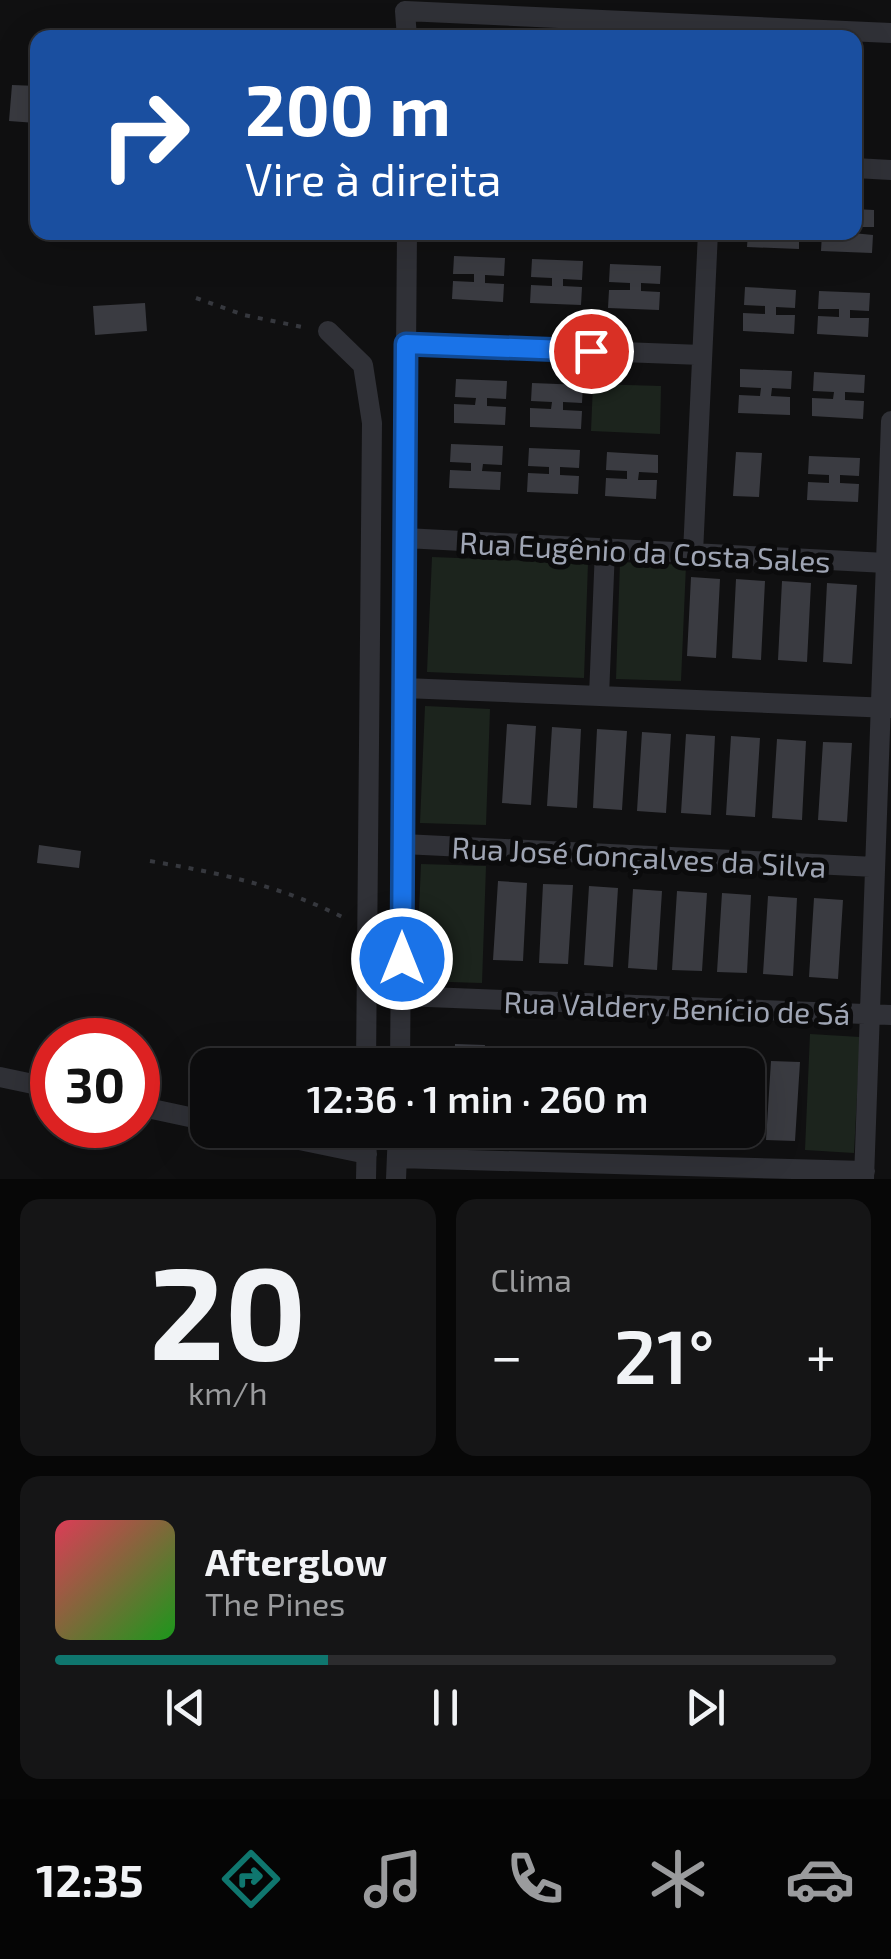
<!DOCTYPE html>
<html lang="pt">
<head>
<meta charset="utf-8">
<style>
  :root { --surface:#0c0c0d; --page:#151516; --text:#f1f3f6; --muted:#9a9b9d; --line:#2c2c2e; --accent:#0f766e }
  body { margin:0; font-family:"Exo 2",sans-serif; background:var(--page); color:var(--text); height:100vh; display:flex; flex-direction:column; font-size:38px; white-space:nowrap }
  * { box-sizing:border-box; margin:0 }
  p { font-size:32px; color:var(--muted) }
  .icon { flex:none; width:55px; height:55px; fill:none; stroke:currentColor; stroke-width:2; stroke-linecap:round; stroke-linejoin:round }
  .map { position:relative; height:1179px; overflow:hidden }
  .side { display:flex; flex-direction:column; gap:20px; padding:20px; background:#070707; flex:1 }
  .side>* { flex:none }
  .top-card { position:absolute; left:30px; top:30px; width:832px; height:210px; border-radius:20px; box-shadow:0 10px 40px #0002,0 0 0 2px var(--line); background:#1a4fa0; color:#fff; overflow:hidden }
  .speed { position:absolute; left:30px; top:1018px; display:flex; gap:20px; font-size:50px; font-weight:700; text-align:center }
  .speed>* { display:grid; place-content:center; width:130px; height:130px; border-radius:50%; background:var(--surface); box-shadow:0 10px 40px #0002,0 0 0 2px var(--line); line-height:1 }
  .speed .limit { border:15px solid #d22; background:#fff; color:#111 }
  .pin { position:absolute; display:grid; place-items:center; width:85px; height:85px; color:#fff; margin:-42px; border:5px solid #fff; border-radius:50%; box-shadow:0 2px 10px #0007 }
  .me { position:absolute; width:110px; margin:-55px; rotate:0deg; stroke-linejoin:round; filter:drop-shadow(0 0 8px #0008) }
  .turn { display:flex; align-items:center; gap:35px; height:210px; padding:0 50px; font-size:45px }
  .turn .icon { width:130px; height:130px; stroke-width:2.5 }
  .turn b { display:block; font-size:70px; line-height:85px }
  .big { font-size:75px; font-weight:600; line-height:1.1 }
  .side .widget { flex:1; display:flex; flex-direction:column; justify-content:center; gap:15px; min-width:0; padding:0 35px; border-radius:20px; background:var(--page) }
  .side .dial { align-items:center; gap:0 }
  .dial b { font-size:130px; line-height:1 }
  .song { display:flex; align-items:center; gap:30px }
  .cover { width:120px; height:120px; border-radius:15px; background:linear-gradient(135deg,hsl(350 70% 55%),hsl(120 70% 35%)) }
  .played { height:10px; border-radius:5px; background:linear-gradient(90deg,var(--accent) 35%,var(--line) 35%) }
  .keys { display:flex; justify-content:space-around; direction:ltr }
  .heat { display:flex; justify-content:space-between; align-items:center; font-size:55px; direction:ltr }
  .side .tiles { flex:1; display:grid; gap:20px; grid-template-columns:1fr 1fr }
  .widget:last-child { grid-column:span 2 }
  .trip { position:absolute; left:190px; top:1048px; width:575px; height:100px; border-radius:20px; background:var(--surface); box-shadow:0 10px 40px #0002,0 0 0 2px var(--line); font-weight:600; line-height:100px; text-align:center }
  .tab-bar { display:flex; height:160px; justify-content:space-around; align-items:center; background:#050505; color:var(--muted) }
  .tab-bar .icon { width:70px; height:70px }
  .tab-bar .on { color:var(--accent) }
  .tab-bar b { font-size:45px; color:var(--text) }
  .map>svg:first-child { display:block }
</style>
</head>
<body>
<div class="map">
<svg width="891" height="1179" viewBox="0 0 891 1179">
  <rect width="100%" height="100%" fill="#101011"/>
  <path fill="#1c241d" d="M593 384 661 386 660 434 591 431Z
    M432 557 588 563 584 678 427 672Z
    M620 562 686 565 681 681 616 679Z
    M425 706 490 709 486 825 420 823Z
    M421 864 486 866 482 983 416 981Z
    M810 1034 860 1037 854 1153 805 1150Z"/>
  <path fill="#3a3b41" d="M12 85 38 86 36 123 9 121Z
    M855 209 874 210V227H855Z
    M533 232H584L583 240 532 238Z
    M748 232H799V249L747 247Z
    M843 232 873 235 872 253 821 251 822 233Z
    M454 256 505 258 504 276 485 275V283L504 284 503 302 452 299 453 281 474 282V274H453Z
    M532 259 583 261 582 280 563 279V286L582 287 581 305 530 303 531 285 552 286V278L531 277Z
    M610 264 661 266 660 284 641 283V291L660 292 659 310 608 308 609 290H630V283L609 282Z
    M745 287 796 290 795 308 776 307V315H795L794 334 743 331V313L765 314V306L744 305Z
    M819 291 870 293 869 311 850 310V318H869L868 337 817 334 818 316 839 317V309H818Z
    M145 303 147 331 95 335 93 306Z
    M740 369 792 371 791 389 772 388 771 396 790 397V415L738 413 739 395 760 396 761 388 740 387Z
    M814 372 865 375 864 393 845 392V400L864 401 863 419 812 416V398L833 399 834 392 813 391Z
    M456 379 507 381 506 399 487 398V406L506 407 505 425 454 423V404L475 405 476 398 455 397Z
    M532 383 583 385 582 403 563 402V410L582 411 581 429 530 427V408L551 409 552 402 531 401Z
    M451 444 503 446 502 465 483 464 482 471 501 472 500 490 449 488 450 470 471 471V463L450 462Z
    M529 448 580 450 579 468 560 467V475L579 476 578 494 527 492 528 473 549 474V467L528 466Z
    M607 452 658 455V473L639 472 638 480H657L656 499 605 496 606 478 627 479V471L606 470Z
    M736 452 762 453 759 497 733 496Z
    M809 456 860 458 859 476 840 475V483L859 484 858 502 807 500 808 482 829 483V475L808 474Z
    M691 577 720 579 716 658 687 656Z
    M736 579 765 581 761 660 732 658Z
    M782 581 811 583 807 662 778 660Z
    M827 583 857 585 852 664 823 662Z
    M507 724 536 726 531 805 502 803Z
    M552 727 581 729 577 808 547 806Z
    M597 729 627 731 622 810 593 808Z
    M642 732 671 734 666 813 637 811Z
    M686 734 715 736 711 815 681 813Z
    M731 736 760 738 755 817 726 815Z
    M777 739 806 741 802 820 772 818Z
    M823 742 852 743 847 822 818 820Z
    M39 845 81 851 79 868 37 863Z
    M498 881 527 883 523 961 493 960Z
    M543 884 573 885 568 964 539 963Z
    M589 886 618 888 613 967 584 965Z
    M633 889 662 891 657 970 628 968Z
    M677 891 707 893 702 971 672 970Z
    M722 893 751 895 747 973 717 972Z
    M768 896 797 898 793 976 763 974Z
    M814 898 843 900 838 979 809 977Z
    M455 1044 485 1045 483 1065H454Z
    M501 1047 530 1048 529 1065H499Z
    M546 1049 575 1051 574 1065H545Z
    M590 1052 619 1053 618 1065H589Z
    M635 1054 664 1055 663 1065H634Z
    M725 1058 755 1060 750 1139 721 1137V1130H748V1065H725Z
    M771 1061 800 1062 795 1141 766 1140Z"/>
  <g fill="none" stroke-linecap="round" stroke-linejoin="round">
    <path stroke="#36383e" stroke-width="4" stroke-dasharray="5 8" stroke-linecap="butt" d="M196 298 244 315 307 328
      M150 861C219 873 283 886 346 919"/>
    <path stroke="#303137" stroke-width="20" d="M407 38 405 11 891 33
      M855 168 891 170
      M328 331 363 365 372 423 366 1065
      M406 344 702 355
      M405 538 886 563
      M693 553 708 232
      M404 688 891 708
      M599 696 605 549
      M403 844 875 867
      M403 996 891 1015
      M400 1065 407 232
      M0 1077 52 1088
      M138 1106 208 1121
      M252 1130 367 1154
      M397 1158 865 1171
      M366 1179 367 1130
      M396 1179 398 1130
      M864 1179 891 421"/>
  </g>
  <g fill="none" stroke-linecap="round" stroke-linejoin="round">
    <g stroke="#114b97" stroke-width="25">
      <path id="route" d="M402 959 406 344 591 351"/>
    </g>
    <use href="#route" stroke="#1a73e8" stroke-width="18"/>
  </g>
  <g text-anchor="middle" dominant-baseline="central" stroke-width="10" stroke-linejoin="round" paint-order="stroke">
    <g font-size="30" fill="#9fa5b4" stroke="#0b0b0c">
      <text transform="translate(645 551) rotate(3)">Rua Eugênio da Costa Sales</text>
      <text transform="translate(639 856) rotate(3)">Rua José Gonçalves da Silva</text>
      <text transform="translate(677 1007) rotate(2)">Rua Valdery Benício de Sá</text>
    </g>
  </g>
</svg>
<div class="speed"><div class="limit">30</div></div>
<div class="pin" style="left:591px;top:351px;background:#d93025"><svg class="icon" aria-label="arrive" viewBox="0 0 24 24"><path d="M6 21V4h12l-3 4 3 4H6"/></svg></div>
<svg class="me" style="left:402px;top:959px" viewBox="-20 -20 40 40"><circle r="17" fill="#1a73e8" stroke="#fff" stroke-width="3"/><path d="M0-11L8 9 0 5-8 9z" fill="#fff"/></svg>
<div class="trip">12:36 · 1 min · 260 m</div>
<div class="top-card">
<div class="turn"><svg class="icon" aria-label="right" viewBox="0 0 24 24"><path d="M7 20v-9h11M14 6l5 5-5 5"/></svg><div><b>200 m</b>Vire à direita</div></div>
</div>
</div>
<section class="side">
<div class="tiles">
<div class="widget dial"><b>20</b><p>km/h</p></div>
<div class="widget"><p>Clima</p>
<div class="heat"><a>−</a><b class="big">21°</b><a>+</a></div>
</div>
<div class="widget">
<div class="song"><i class="cover"></i><div><b>Afterglow</b><p>The Pines</p></div></div>
<div class="played"></div>
<div class="keys"><svg class="icon" aria-label="previous" viewBox="0 0 24 24"><path d="M18 5L8 12l10 7zM5 5v14"/></svg><svg class="icon" aria-label="pause" viewBox="0 0 24 24"><path d="M8 5v14M16 5v14"/></svg><svg class="icon" aria-label="next" viewBox="0 0 24 24"><path d="M6 5l10 7-10 7zM19 5v14"/></svg></div>
</div>
</div>
</section>
<nav class="tab-bar">
<b>12:35</b>
<svg class="icon on" aria-label="directions" viewBox="0 0 24 24"><path d="M12 3l9 9-9 9-9-9zM9 14v-3h6M13 9l2 2-2 2"/></svg>
<svg class="icon" aria-label="music" viewBox="0 0 24 24"><path d="M9 18V5l10-2v13"/><circle cx="6" cy="18" r="3"/><circle cx="16" cy="16" r="3"/></svg>
<svg class="icon" aria-label="phone" viewBox="0 0 24 24"><path d="M5 4h4l2 5-3 2q2 4 5 5l2-3 5 2v4C11 20 4 13 5 4z"/></svg>
<svg class="icon" aria-label="climate" viewBox="0 0 24 24"><path d="M12 3v18M4 7l16 10M4 17L20 7"/></svg>
<svg class="icon" aria-label="car" viewBox="0 0 24 24"><path d="M5 17H2v-5l4-1 3-4h7l3 4 3 1v5h-3M9 17h6M6 11h13"/><circle cx="7" cy="17" r="2"/><circle cx="17" cy="17" r="2"/></svg>
</nav>
</body>
</html>
